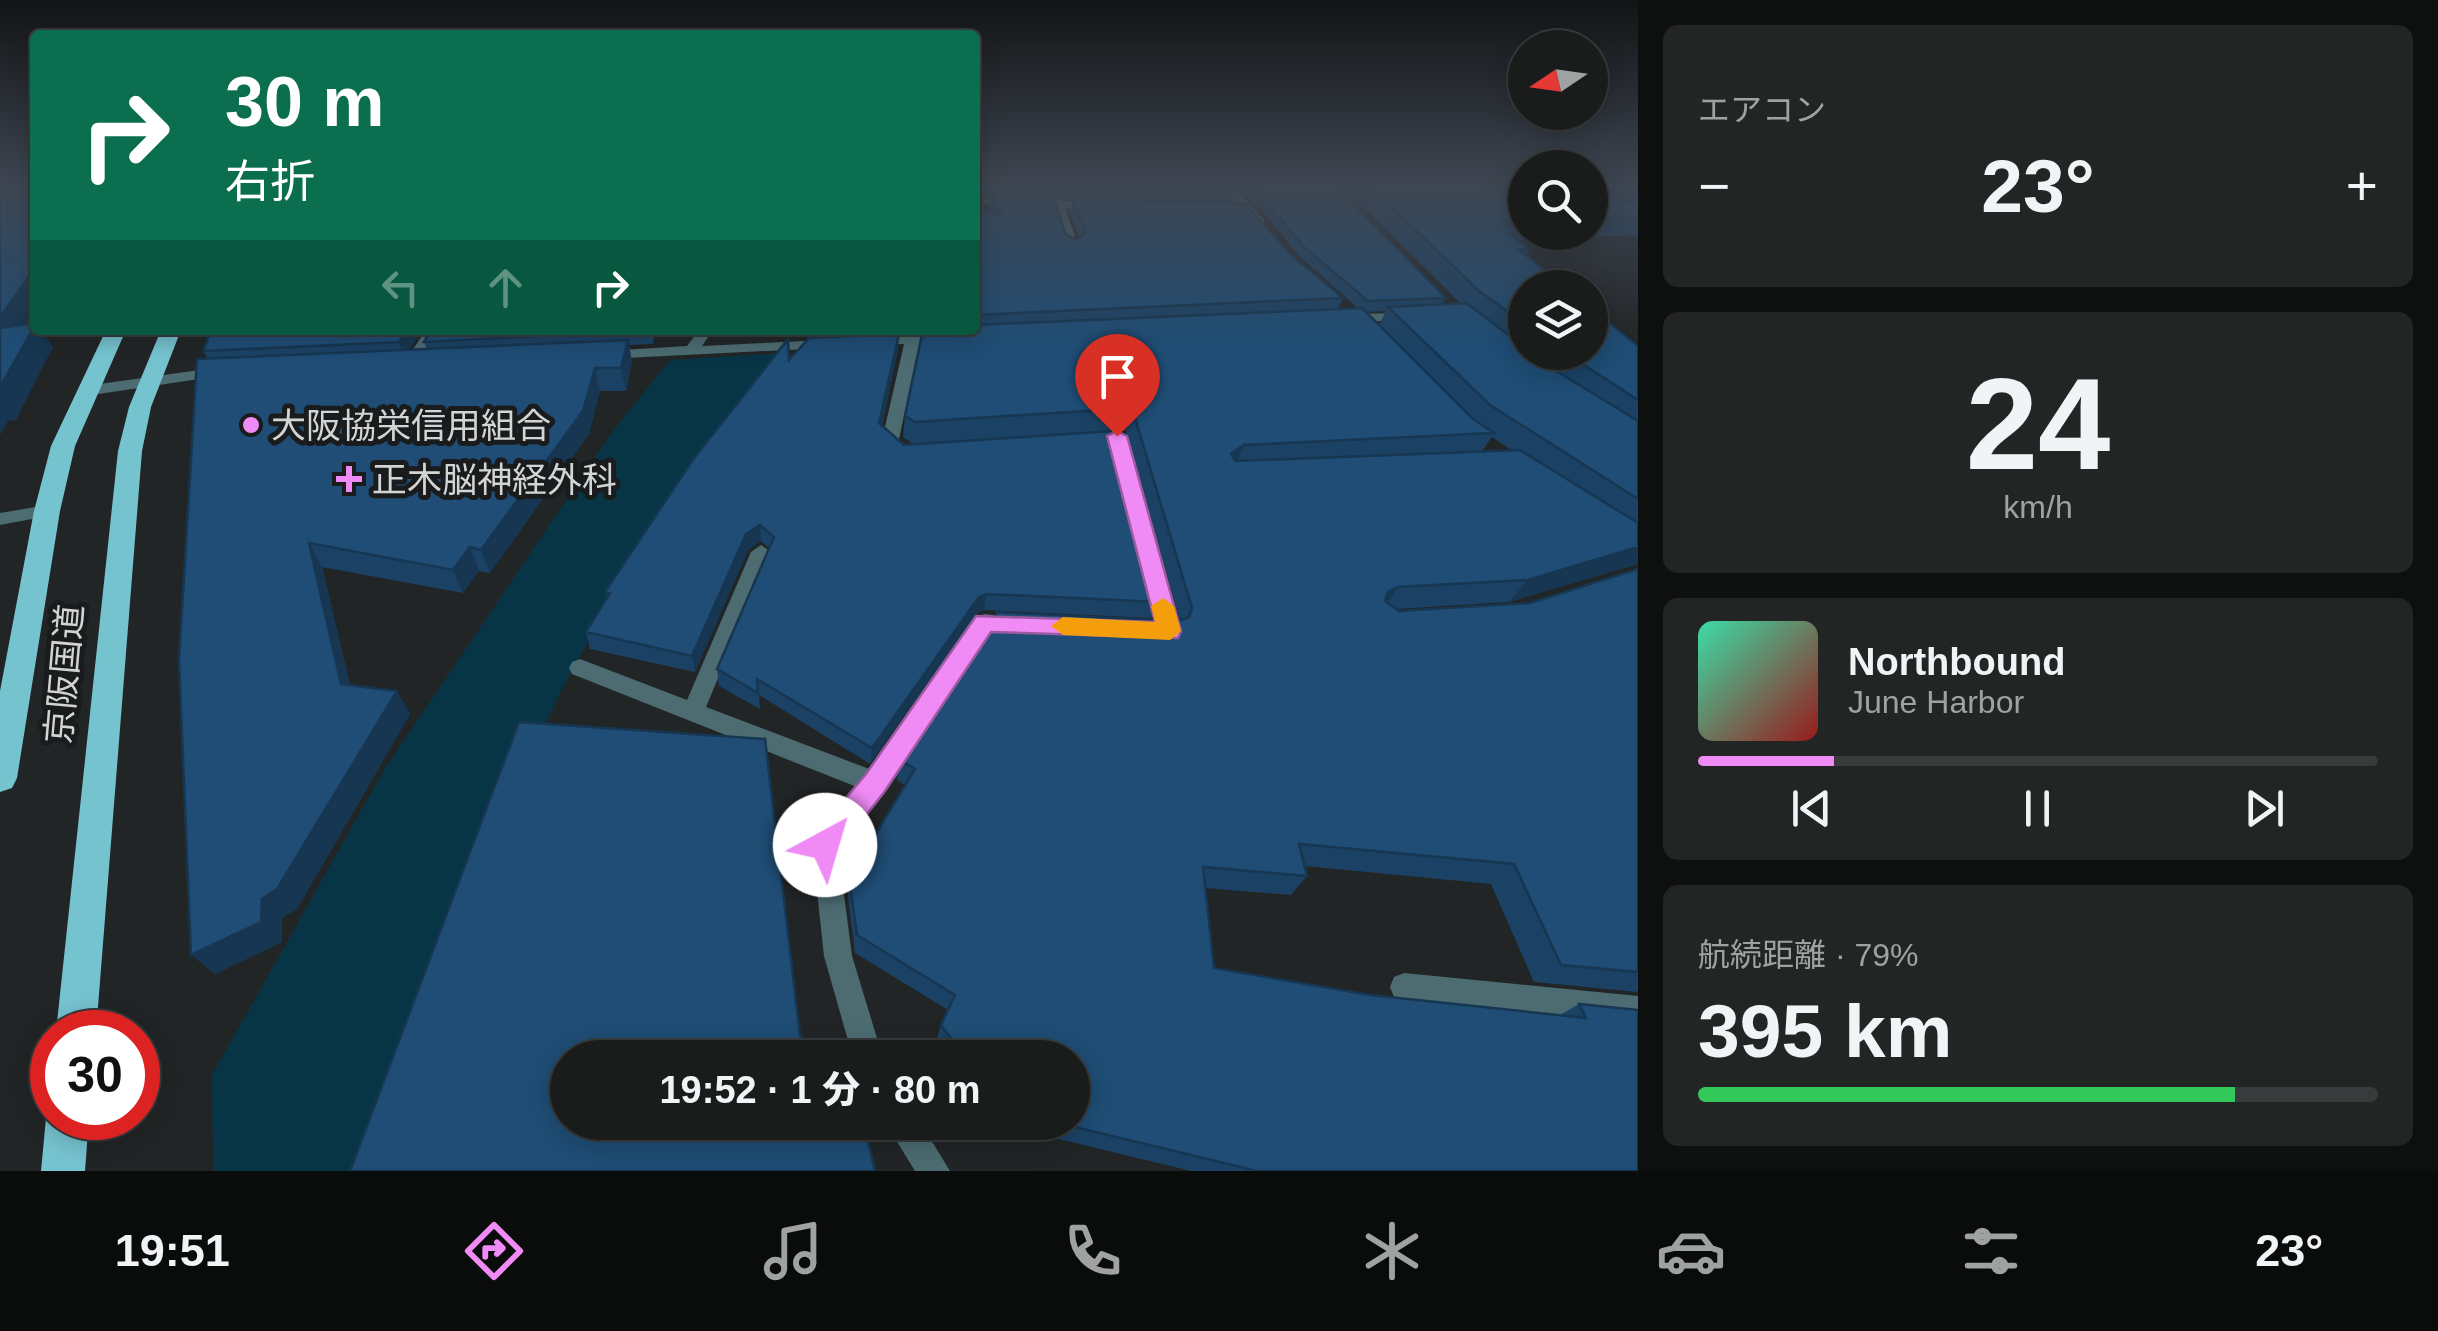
<!DOCTYPE html>
<html lang="ja">
<head>
<meta charset="utf-8">
<style>
  :root { --surface:#1a1c1c; --page:#232525; --text:#f1f3f6; --muted:#9fa1a3; --line:#383a3b; --accent:#f08bf6 }
  body { margin:0; font-family:Arial,"Noto Sans JP",sans-serif; background:var(--page); color:var(--text); height:100vh; display:flex; flex-direction:column; font-size:38px; white-space:nowrap }
  * { box-sizing:border-box; margin:0 }
  p { font-size:32px; color:var(--muted) }
  .icon { flex:none; width:55px; height:55px; fill:none; stroke:currentColor; stroke-width:2; stroke-linecap:round; stroke-linejoin:round }
  .map { position:relative; flex:1; overflow:hidden }
  .details { display:flex; flex-direction:column; gap:25px; padding:25px; background:#0e0f0f; width:800px }
  .details>* { flex:none }
  .top-card { position:absolute; left:30px; top:30px; width:950px; height:305px; border-radius:10px; box-shadow:0 5px 25px #0003,0 0 0 2px var(--line); background:#0b6e4f; color:#fff; overflow:hidden }
  .needle { width:65px; rotate:257deg }
  .tools { position:absolute; left:1508px; top:30px; display:grid; gap:20px }
  .tools a { display:grid; place-items:center; width:100px; height:100px; border-radius:50%; background:var(--surface); box-shadow:0 5px 25px #0003,0 0 0 2px var(--line); font-size:50px }
  .speed { position:absolute; left:30px; top:1010px; display:flex; gap:20px; font-size:50px; font-weight:700; text-align:center }
  .speed>* { display:grid; place-content:center; width:130px; height:130px; border-radius:50%; background:var(--surface); box-shadow:0 5px 25px #0003,0 0 0 2px var(--line); line-height:1 }
  .speed .limit { border:15px solid #d22; background:#fff; color:#111 }
  .pin { position:absolute; display:grid; place-items:center; width:85px; height:85px; color:#fff; margin:-102px -42px; border-radius:50% 50% 50% 0; rotate:-45deg; box-shadow:0 0 10px #0007 }
  .pin .icon { rotate:45deg }
  .me { position:absolute; width:110px; margin:-55px; rotate:39deg; stroke-linejoin:round; filter:drop-shadow(0 0 8px #0008) }
  .turn { display:flex; align-items:center; gap:35px; height:210px; padding:0 30px; font-size:45px }
  .turn .icon { width:130px; height:130px; stroke-width:2.5 }
  .turn b { display:block; font-size:70px; line-height:85px }
  .lanes { display:flex; align-items:center; height:95px; padding:0 30px; background:#0003; justify-content:center; gap:50px; direction:ltr }
  .lanes .off { opacity:.35 }
  .big { font-size:75px; font-weight:800; line-height:1.1 }
  .details .widget { flex:1; display:flex; flex-direction:column; justify-content:center; gap:15px; min-width:0; padding:0 35px; border-radius:15px; background:var(--page) }
  .details .dial { align-items:center; gap:0 }
  .dial b { font-size:130px; line-height:1 }
  .song { display:flex; align-items:center; gap:30px }
  .cover { width:120px; height:120px; border-radius:15px; background:linear-gradient(135deg,hsl(160 70% 55%),hsl(0 70% 35%)) }
  .played { height:10px; border-radius:5px; background:linear-gradient(90deg,var(--accent) 20%,var(--line) 20%) }
  .keys { display:flex; justify-content:space-around; direction:ltr }
  .heat { display:flex; justify-content:space-between; align-items:center; font-size:55px; direction:ltr }
  .charge { height:15px; border-radius:8px; background:linear-gradient(90deg,#34c759 79%,var(--line) 0) }
  .trip { position:absolute; left:550px; top:1040px; width:540px; height:100px; border-radius:50px; background:var(--surface); box-shadow:0 5px 25px #0003,0 0 0 2px var(--line); font-weight:800; line-height:100px; text-align:center }
  .dock { display:flex; height:160px; justify-content:space-around; align-items:center; background:#0a0b0b; color:var(--muted) }
  .dock .icon { width:70px; height:70px }
  .dock .current { color:var(--accent) }
  .dock b { font-size:45px; color:var(--text) }
  main { display:flex; flex:1; min-height:0 }
  .map>svg:first-child { display:block }
</style>
</head>
<body>
<main>
<div class="map">
<svg width="1638" height="1171" viewBox="0 0 1638 1171">
  <rect width="100%" height="100%" fill="#222526"/>
  <path fill="#083546" d="M783 353 656 518 563 687 499 822 375 1171H213L212 1075 384 770 612 432 670 360Z"/>
  <g fill="none" stroke-linecap="round" stroke-linejoin="round">
    <path fill="#4c6c72" fill-rule="evenodd" d="M761 545 771 552 706 707 885 775 888 783 885 791 876 794 867 791 572 674 569 668 572 662 580 659 687 700 751 552Z"/>
    <path fill="#4c6c72" fill-rule="evenodd" d="M1218 184H1230L1264 220V226H1256Z
      M988 198 1098 202 1104 206 1098 210 1065 208 1079 248 1073 252 1067 248 1053 207 984 203 982 201Z
      M1410 313 1415 314V320L1344 322 1337 318 1344 314Z
      M426 330H440L416 367H406L403 364Z
      M699 330H713L702 346 826 340 833 344 826 348 605 359 598 355 605 351 687 346Z
      M945 334 950 335V341L919 344 899 439 914 452 911 456H899L882 440 904 344 874 345 867 341 874 337Z
      M221 367 226 369V375L85 396 77 391 85 386Z
      M1117 432 1125 437 1179 631 1176 637C1166 640 1157 640 1147 637L1144 631 1147 625 1156 623 1110 443 1088 444 1080 439 1088 434Z
      M47 505 56 511 53 515 0 525V513Z
      M984 614 1022 618 1025 624 1022 630H990L885 791 838 848 852 956 883 1058H853L824 956 812 845 867 775 977 617Z
      M1404 973 1638 996V1026L1404 1001 1394 997 1390 987 1394 977Z
      M885 1122H920L950 1171H915Z"/>
    <path fill="#76c3d0" fill-rule="evenodd" d="M106 330H126L75 446 60 511 17 778 12 788 0 792V691L34 511 51 446Z
      M161 330H181L151 407 142 451 96 1032H56L118 451 129 407Z
      M52 1103V1118H89L85 1171H41L46 1118Z"/>
  </g>
  <path fill="#1b4265" fill-rule="evenodd" d="M982 184H1225L1232 193 1229 203 1343 298 1338 309 1358 308 1300 257 1257 204 1234 184H1333L1446 298 1442 304 1460 303 1342 185 1343 184H1525V232H1590V184H1638V235L1517 240 1530 249 1526 255 1525 352H1590L1638 346V564L1509 602 1396 609 1399 611 1530 603 1638 569V992L1534 982 1491 884 1305 866 1307 876 1291 895 1205 888 1214 968 1370 995 1560 1015 1579 1004 1638 1010V1171H1191L1002 1125 1000 1122H1072V1058H949L936 1041 941 1025 948 1010 855 953 848 897 849 878 905 785 897 780 899 759 1180 620 1125 430 1112 431 1158 602 1151 618 984 610 976 614 870 764 759 695 760 709 719 686 717 669 769 548 761 541 748 550 695 672 590 649 586 632 607 598 605 592 789 360 898 350 882 425 904 445 913 444 903 437 905 416 922 332 825 337V330H975V210L991 213 989 208 991 196H984L982 191ZM1053 198 1203 202 1073 199 1070 213 1080 239 1078 240 1066 235ZM1386 311 1379 325 1366 312ZM1492 437 1511 450 1482 451Z
    M423 330 408 350 427 349 424 342 655 330 653 344 629 345 632 362 626 391H600L589 434 490 573 479 571 463 593 322 567 350 685 410 714 297 909 282 918V942L215 974 208 359 203 351Z"/>
  <path fill="#163652" d="M35 268V315L10 353 0 340V317Z
    M35 325V330H41L53 347 16 420 8 421 0 435V387Z
    M408 330H423L404 355 399 342Z
    M899 334 898 350 878 439 879 423Z
    M628 340 632 362 626 391 621 368Z
    M595 368 600 391 589 434 490 573 481 550Z
    M1244 445 1235 467 1231 454Z
    M760 525 761 541 748 550 695 672 692 656 746 534Z
    M309 543 322 567 355 706 341 684Z
    M470 547 479 571 463 593 453 570Z
    M1638 547V564L1509 602 1528 580Z
    M1398 587 1383 609 1388 592Z
    M987 594 984 610 976 614 870 764 872 748 979 597Z
    M397 691 410 714 297 909 282 918V942L215 974 191 955 262 899Z"/>
  <path fill="#1f4d75" stroke="#163652" stroke-width="2.5" d="M24 184H35V268L0 317V187Z
    M984 184H1225L1232 193 985 186Z
    M1248 184H1333L1446 298 1368 301 1304 247 1260 194Z
    M1368 184H1525V221L1506 222 1521 233H1508L1530 249 1520 250 1566 288H1525V324L1478 290Z
    M1590 184H1599L1600 190 1638 205V217L1590 219Z
    M1617 184H1638V192Z
    M991 194 1053 198 1066 235 1078 240 1086 232 1073 199 1246 204 1290 254 1343 298 975 315V210L1001 214Z
    M1466 303 1525 347V352H1532L1558 372 1638 421V499L1490 405 1388 307Z
    M1590 307 1638 346V400L1564 352H1590Z
    M1362 308 1473 419 1494 433 1244 445 1231 454 1235 461 1520 450 1638 523V547L1528 580 1398 587 1388 592 1385 601 1399 611 1530 603 1638 569V972L1561 965 1514 864 1299 844 1307 876 1203 867 1214 968 1370 995 1586 1018 1579 1004 1638 1010V1171H1257L1054 1122H1072V1058H966L941 1025 955 995 857 935 849 878 915 769 899 759 997 612 1178 621 1189 617 1192 608 1132 408 915 422 905 416 923 330H975V325Z
    M35 323V325L0 387V328Z
    M211 330H408L399 342 203 351Z
    M431 330H651L424 342Z
    M899 334 879 423 904 445 1112 431 1158 602 987 594 979 597 872 748 757 679 758 693 717 669 774 537 760 525 746 534 692 656 586 632 610 593 605 592 692 461 788 339 789 360 809 338Z
    M628 340 621 368H595L583 411 481 550 470 547 453 570 309 543 341 684 397 691 277 889 262 899 261 922 191 955 179 660 197 359Z
    M519 722 765 739 800 1035 815 1058H568V1122H857L867 1137 875 1171H350Z"/>
  <linearGradient id="sky" x2="0" y2="1"><stop stop-color="#131415"/><stop offset="0.53" stop-color="#3e4652"/><stop offset="1" stop-color="#3e4652" stop-opacity="0"/></linearGradient>
  <rect width="1638" height="348" fill="url(#sky)"/>
  <path fill="#f08bf6" stroke="#9c5aa0" stroke-width="2.5" d="M1117 431 1127 436 1181 631 1178 638 991 632 885 791 835 855 825 859 814 855 810 845 814 836 866 774 976 616 1155 622 1107 436Z"/>
  <path fill="#f59e0b" d="M1163 598 1174 606 1181 631 1170 640 1063 635 1051 626 1063 617 1155 622 1151 606Z"/>
  <g fill="#f08bf6" stroke="#191b1c" stroke-width="4">
    <circle cx="251" cy="425" r="10"/>
    <path d="M344 464h10v10h10v10h-10v10h-10v-10h-10v-10h10z"/>
  </g>
  <g text-anchor="middle" dominant-baseline="central" stroke-width="10" stroke-linejoin="round" paint-order="stroke">
    <g font-size="35" fill="#d3d4d5" stroke="#191b1c" text-anchor="start">
      <text x="271" y="425">大阪協栄信用組合</text>
      <text x="372" y="479">正木脳神経外科</text>
    </g>
    <g font-size="35" fill="#d3d4d5" stroke="#191b1c">
      <text transform="translate(64 674) rotate(-85)">京阪国道</text>
    </g>
  </g>
</svg>
<div class="tools">
<a><svg class="needle" viewBox="-14 -14 28 28"><path d="M0-13l5 13h-10z" fill="#e53935"/><path d="M0 13l5-13h-10z" fill="#9fa1a3"/></svg></a>
<a><svg class="icon" aria-label="search" viewBox="0 0 24 24"><circle cx="10" cy="10" r="6"/><path d="M15 15l6 6"/></svg></a>
<a><svg class="icon" aria-label="layers" viewBox="0 0 24 24"><path d="M12 4l9 5-9 5-9-5zM3 14l9 5 9-5"/></svg></a>
</div>
<div class="speed"><div class="limit">30</div></div>
<div class="pin" style="left:1117px;top:436px;background:#d93025"><svg class="icon" aria-label="arrive" viewBox="0 0 24 24"><path d="M6 21V4h12l-3 4 3 4H6"/></svg></div>
<svg class="me" style="left:825px;top:845px" viewBox="-20 -20 40 40"><circle r="19" fill="#fff"/><path d="M0-13L10 11 0 6-10 11z" fill="#f08bf6"/></svg>
<div class="trip">19:52 · 1 分 · 80 m</div>
<div class="top-card">
<div class="turn"><svg class="icon" aria-label="right" viewBox="0 0 24 24"><path d="M7 20v-9h11M14 6l5 5-5 5"/></svg><div><b>30 m</b>右折</div></div>
<div class="lanes"><svg class="icon off" aria-label="left" viewBox="0 0 24 24"><path d="M17 20v-9H6M10 6l-5 5 5 5"/></svg><svg class="icon off" aria-label="ahead" viewBox="0 0 24 24"><path d="M12 20V5M6 11l6-6 6 6"/></svg><svg class="icon" aria-label="right" viewBox="0 0 24 24"><path d="M7 20v-9h11M14 6l5 5-5 5"/></svg></div>
</div>
</div>
<section class="details">
<div class="widget"><p>エアコン</p>
<div class="heat"><a>−</a><b class="big">23°</b><a>+</a></div>
</div>
<div class="widget dial"><b>24</b><p>km/h</p></div>
<div class="widget">
<div class="song"><i class="cover"></i><div><b>Northbound</b><p>June Harbor</p></div></div>
<div class="played"></div>
<div class="keys"><svg class="icon" aria-label="previous" viewBox="0 0 24 24"><path d="M18 5L8 12l10 7zM5 5v14"/></svg><svg class="icon" aria-label="pause" viewBox="0 0 24 24"><path d="M8 5v14M16 5v14"/></svg><svg class="icon" aria-label="next" viewBox="0 0 24 24"><path d="M6 5l10 7-10 7zM19 5v14"/></svg></div>
</div>
<div class="widget"><p>航続距離 · 79%</p><b class="big">395 km</b><div class="charge"></div></div>
</section>
</main>
<nav class="dock">
<b>19:51</b>
<svg class="icon current" aria-label="directions" viewBox="0 0 24 24"><path d="M12 3l9 9-9 9-9-9zM9 14v-3h6M13 9l2 2-2 2"/></svg>
<svg class="icon" aria-label="music" viewBox="0 0 24 24"><path d="M9 18V5l10-2v13"/><circle cx="6" cy="18" r="3"/><circle cx="16" cy="16" r="3"/></svg>
<svg class="icon" aria-label="phone" viewBox="0 0 24 24"><path d="M5 4h4l2 5-3 2q2 4 5 5l2-3 5 2v4C11 20 4 13 5 4z"/></svg>
<svg class="icon" aria-label="climate" viewBox="0 0 24 24"><path d="M12 3v18M4 7l16 10M4 17L20 7"/></svg>
<svg class="icon" aria-label="car" viewBox="0 0 24 24"><path d="M5 17H2v-5l4-1 3-4h7l3 4 3 1v5h-3M9 17h6M6 11h13"/><circle cx="7" cy="17" r="2"/><circle cx="17" cy="17" r="2"/></svg>
<svg class="icon" aria-label="filters" viewBox="0 0 24 24"><path d="M4 7h16M4 17h16"/><circle cx="9" cy="7" r="2"/><circle cx="15" cy="17" r="2"/></svg>
<b>23°</b>
</nav>
</body>
</html>
